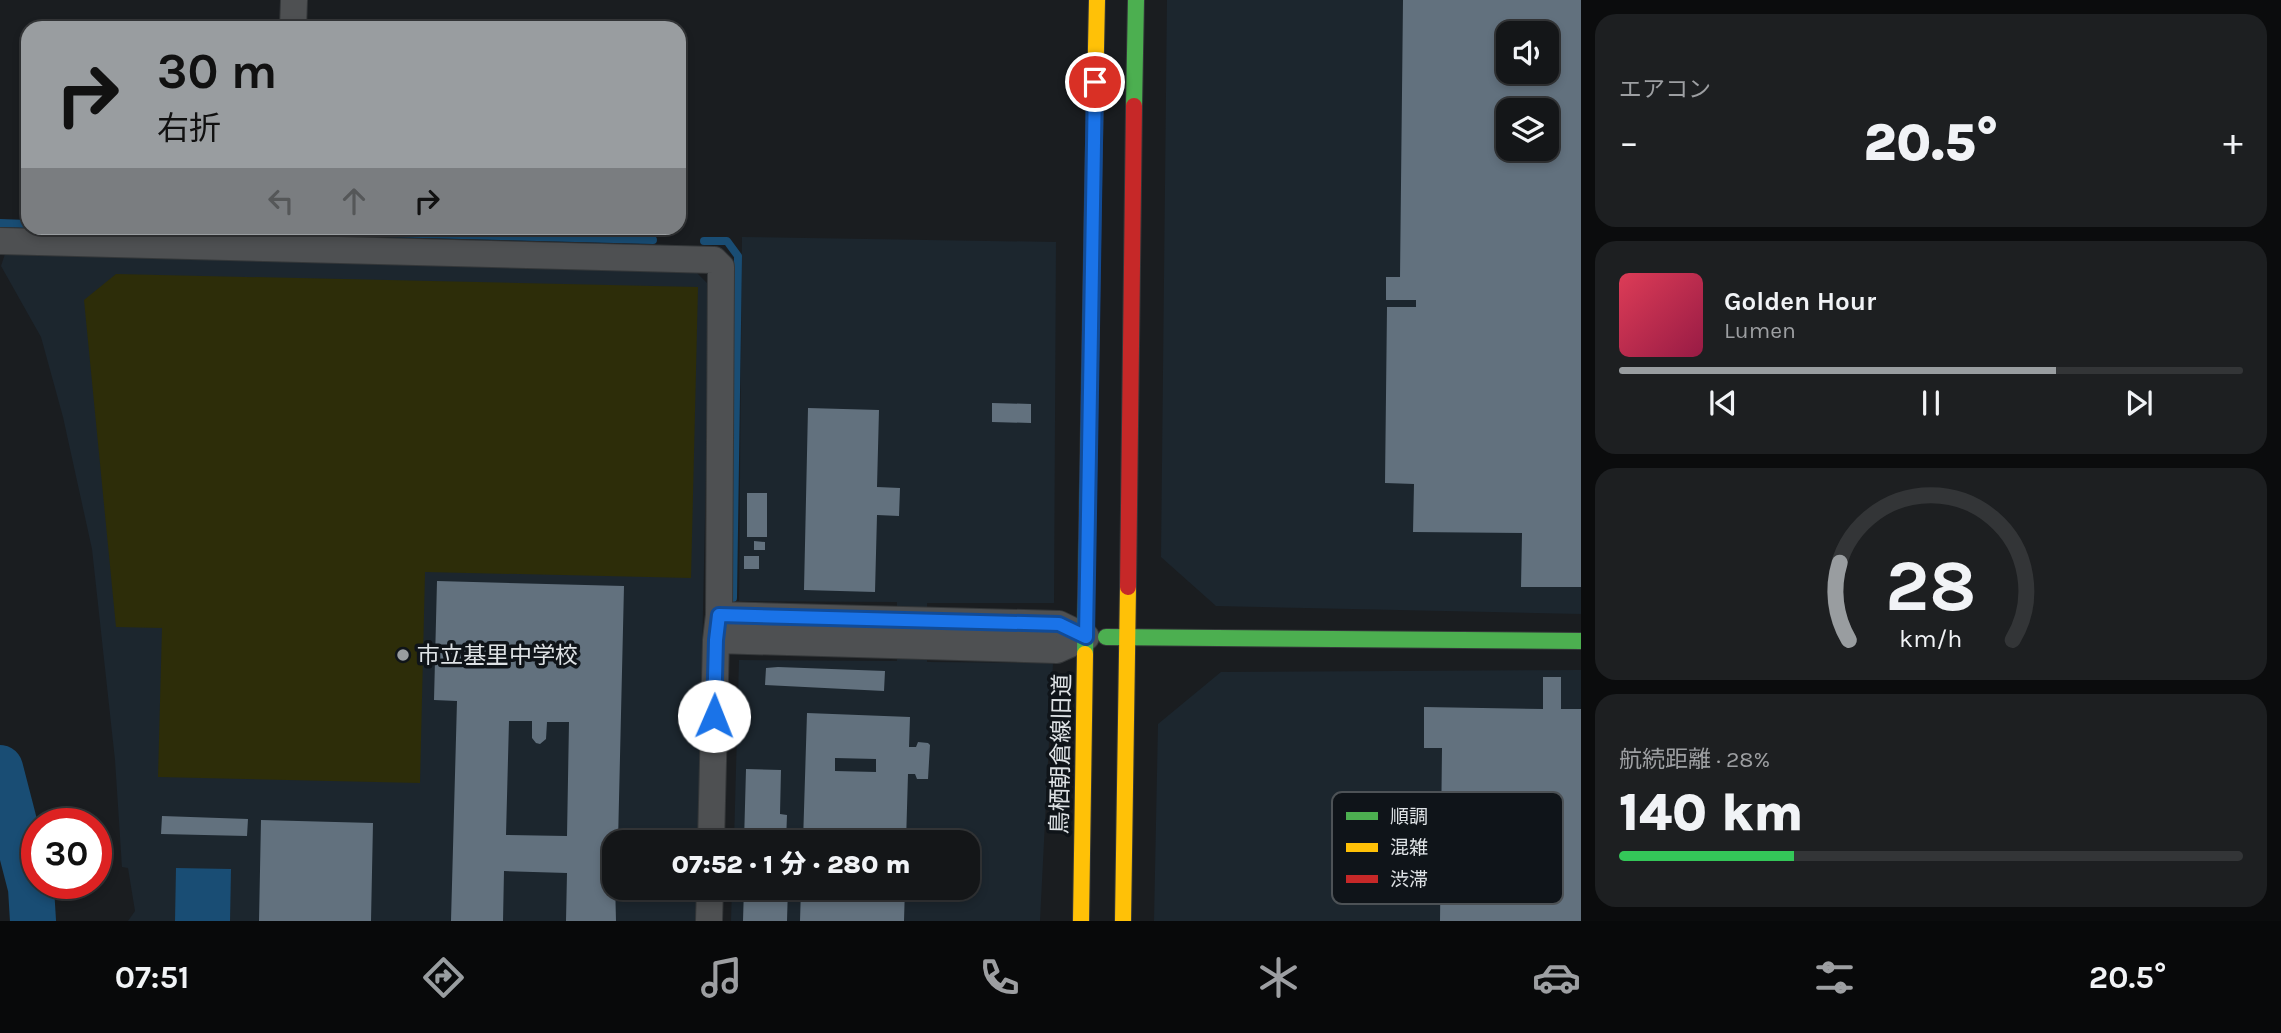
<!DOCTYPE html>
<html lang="ja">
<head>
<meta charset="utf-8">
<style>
  :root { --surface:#141618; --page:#1d1f21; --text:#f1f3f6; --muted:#9d9fa2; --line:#333537; --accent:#999da0 }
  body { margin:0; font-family:Karla,"Noto Sans JP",sans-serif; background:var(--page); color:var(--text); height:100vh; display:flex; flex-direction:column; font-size:26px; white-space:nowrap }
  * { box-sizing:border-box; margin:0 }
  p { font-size:23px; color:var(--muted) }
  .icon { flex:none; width:38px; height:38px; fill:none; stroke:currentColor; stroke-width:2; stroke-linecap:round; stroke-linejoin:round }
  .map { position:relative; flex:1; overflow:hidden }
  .panel { display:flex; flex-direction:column; gap:14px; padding:14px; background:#0b0c0d; width:700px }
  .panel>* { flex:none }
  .hud { position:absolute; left:21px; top:21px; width:665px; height:214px; border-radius:21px; box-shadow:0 4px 10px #0003,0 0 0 2px var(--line); background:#999da0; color:#111; overflow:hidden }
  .buttons { position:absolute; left:1496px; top:21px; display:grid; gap:14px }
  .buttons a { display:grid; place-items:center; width:63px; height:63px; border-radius:14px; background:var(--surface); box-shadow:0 4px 10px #0003,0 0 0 2px var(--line); font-size:35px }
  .speed { position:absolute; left:21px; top:808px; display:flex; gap:14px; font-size:35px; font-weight:700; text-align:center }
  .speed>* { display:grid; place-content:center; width:91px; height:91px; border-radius:50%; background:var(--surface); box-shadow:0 4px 10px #0003,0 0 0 2px var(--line); line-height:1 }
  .speed .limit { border:10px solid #d22; background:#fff; color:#111 }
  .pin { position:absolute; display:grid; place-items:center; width:60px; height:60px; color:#fff; margin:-30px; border:4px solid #fff; border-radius:50%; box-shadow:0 2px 7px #0007 }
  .me { position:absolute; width:77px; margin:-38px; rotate:1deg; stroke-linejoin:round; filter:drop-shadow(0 0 5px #0008) }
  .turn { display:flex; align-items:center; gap:24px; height:147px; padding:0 21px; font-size:32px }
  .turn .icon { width:91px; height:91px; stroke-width:2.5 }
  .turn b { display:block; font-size:49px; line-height:60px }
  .lanes { display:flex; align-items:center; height:66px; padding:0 21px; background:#0003; justify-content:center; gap:35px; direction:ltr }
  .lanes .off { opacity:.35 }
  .big { font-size:52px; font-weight:800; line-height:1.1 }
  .panel .tile { flex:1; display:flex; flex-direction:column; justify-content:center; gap:10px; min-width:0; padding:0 24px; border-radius:21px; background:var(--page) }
  .panel .dial { align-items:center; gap:0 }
  .dial svg { height:182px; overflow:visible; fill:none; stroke:var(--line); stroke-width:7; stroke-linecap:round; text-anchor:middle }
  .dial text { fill:var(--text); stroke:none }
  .song { display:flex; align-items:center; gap:21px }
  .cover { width:84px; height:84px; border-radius:10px; background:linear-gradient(135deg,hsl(350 70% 55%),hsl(340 70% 35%)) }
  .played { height:7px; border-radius:4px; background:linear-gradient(90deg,var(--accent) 70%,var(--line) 70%) }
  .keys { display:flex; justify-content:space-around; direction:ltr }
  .heat { display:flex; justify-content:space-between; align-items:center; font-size:38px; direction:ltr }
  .charge { height:10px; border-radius:5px; background:linear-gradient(90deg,#34c759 28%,var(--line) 0) }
  .trip { position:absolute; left:602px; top:830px; width:378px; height:70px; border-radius:21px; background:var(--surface); box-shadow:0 4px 10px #0003,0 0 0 2px var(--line); font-weight:800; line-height:70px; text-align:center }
  .tabs { display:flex; height:112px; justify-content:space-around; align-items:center; background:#08090a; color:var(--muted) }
  .tabs .icon { width:49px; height:49px }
  .tabs .current { color:var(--accent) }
  .tabs b { font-size:32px; color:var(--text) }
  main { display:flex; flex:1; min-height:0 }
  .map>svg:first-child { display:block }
</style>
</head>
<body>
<main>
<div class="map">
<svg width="1581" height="921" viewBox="0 0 1581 921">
  <rect width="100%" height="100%" fill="#1a1d20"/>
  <path fill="#1c262e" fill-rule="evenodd" d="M1167 0H1581V614L1216 606 1161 557ZM1508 33H1547V72H1508ZM1508 110H1547V149H1508Z
    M742 237 1056 242 1054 603H927V662L1053 663 1040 921H731L732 887H968V842H734L739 660 897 661V602L739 601Z
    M5 254 695 271 710 286 698 842H614V887H697L696 921H128L135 911 128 868 122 867 115 760 92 549 63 417 41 337 1 266Z
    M1581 670V921H1154L1158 724 1221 672Z"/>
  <path fill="#2d2d09" d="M116 274 698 287 691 578 425 572 420 783 158 777 162 628 116 627 84 300Z"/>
  <path fill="#194d74" d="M176 868 231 869 230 921H175Z"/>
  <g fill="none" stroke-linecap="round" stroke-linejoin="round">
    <path stroke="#194d74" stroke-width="8" d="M0 223 28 224
      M160 228 275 230
      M306 231 653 240
      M704 241H727L738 256 733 598"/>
    <path stroke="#194d74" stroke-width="46" d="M0 768 31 888 33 921"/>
  </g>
  <path fill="#62717e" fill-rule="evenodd" d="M1403 0H1581V587H1521L1522 533 1413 532 1414 484 1385 483 1387 307H1416V300H1386V277H1400ZM1508 33H1547V72H1508ZM1508 110H1547V149H1508Z
    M992 403 1031 404V423L992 422Z
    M808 408 879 410 877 487 900 488 899 516 877 515 875 592 804 590Z
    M747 493H767V537H747Z
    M754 541 765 542V550H754Z
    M744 556H759V569H744Z
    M437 581 624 586 618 842H614L616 921H566L567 873 504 871 503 921H451L457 701 434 700ZM509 721H532V738L536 743 540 744 546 739 547 722H569L567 836 506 835Z
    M778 667 885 671 884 691 765 685 766 668Z
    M1543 677H1561V709H1581V921H1440L1442 748H1424V707L1543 709Z
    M807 713 910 717 909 747H916L918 742 928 743 930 745 928 779H917L915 774H908L906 842H803ZM835 758 876 759V772L835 771Z
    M746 769 781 770 780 814 787 815 786 842H744Z
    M162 816 248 819 247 836 161 834Z
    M261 820 373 823 371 921H259Z
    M744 887H788L787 921H743Z
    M801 887H905L904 921H800Z"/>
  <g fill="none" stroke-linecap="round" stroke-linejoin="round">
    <g stroke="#343739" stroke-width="28">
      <path id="street" d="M293 28 294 0
        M0 241 714 260 721 267 719 615 716 640 711 842
        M719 615 1059 624 1086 637
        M716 640 1057 650 1086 637
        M709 921 710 887"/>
    </g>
    <g stroke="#343739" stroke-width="18">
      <path id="fast" d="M1134 106 1136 0
        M1106 637 1581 641
        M1085 654 1093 191"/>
    </g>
    <g stroke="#343739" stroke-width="18">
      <path id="slow" d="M1093 191 1097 0
        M1081 921 1085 654
        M1123 921 1128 587"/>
    </g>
    <g stroke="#343739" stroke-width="18">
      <path id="jam" d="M1128 587 1134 106"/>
    </g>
    <use href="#street" stroke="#4e5052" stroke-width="26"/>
    <use href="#fast" stroke="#4caf50" stroke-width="16"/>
    <use href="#slow" stroke="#ffc107" stroke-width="16"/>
    <use href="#jam" stroke="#c62828" stroke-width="16"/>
  </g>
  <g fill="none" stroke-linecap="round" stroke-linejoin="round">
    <g stroke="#114b97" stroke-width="18">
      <path id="route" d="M714 716 716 640 719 615 1059 624 1086 637 1095 82"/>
    </g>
    <use href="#route" stroke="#1a73e8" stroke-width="12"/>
  </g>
  <circle fill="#999da0" stroke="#0f1419" stroke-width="2.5" cx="403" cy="655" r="7"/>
  <g text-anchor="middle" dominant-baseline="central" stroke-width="7" stroke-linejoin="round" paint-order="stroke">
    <g font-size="23" fill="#dee2e5" stroke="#0f1419" text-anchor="start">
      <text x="417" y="655">市立基里中学校</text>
    </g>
    <g font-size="23" fill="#dee2e5" stroke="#0f1419">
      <text transform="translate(1061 754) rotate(-89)">鳥栖朝倉線旧道</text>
    </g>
  </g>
  <rect x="1332" y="792" width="231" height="112" rx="10" fill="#0f1419" stroke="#4d5256" stroke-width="2"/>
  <rect x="1346" y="812" width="32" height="8" fill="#4caf50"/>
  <rect x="1346" y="843" width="32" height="9" fill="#ffc107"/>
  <rect x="1346" y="875" width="32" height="8" fill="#c62828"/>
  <g font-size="19" fill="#dee2e5">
    <text x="1390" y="823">順調</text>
    <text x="1390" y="854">混雑</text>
    <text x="1390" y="886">渋滞</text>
  </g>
</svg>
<div class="buttons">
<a><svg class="icon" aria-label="sound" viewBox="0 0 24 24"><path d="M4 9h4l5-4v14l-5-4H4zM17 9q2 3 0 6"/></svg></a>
<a><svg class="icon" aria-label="layers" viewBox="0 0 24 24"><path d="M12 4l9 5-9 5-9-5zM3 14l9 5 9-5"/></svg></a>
</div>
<div class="speed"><div class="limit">30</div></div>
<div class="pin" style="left:1095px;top:82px;background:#d93025"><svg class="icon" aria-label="arrive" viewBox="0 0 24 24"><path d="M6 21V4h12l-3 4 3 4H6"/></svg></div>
<svg class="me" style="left:714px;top:716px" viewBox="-20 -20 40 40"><circle r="19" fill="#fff"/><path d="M0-13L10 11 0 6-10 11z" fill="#1a73e8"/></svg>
<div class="trip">07:52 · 1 分 · 280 m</div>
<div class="hud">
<div class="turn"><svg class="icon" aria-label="right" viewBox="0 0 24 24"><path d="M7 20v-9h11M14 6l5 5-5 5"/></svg><div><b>30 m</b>右折</div></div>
<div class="lanes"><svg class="icon off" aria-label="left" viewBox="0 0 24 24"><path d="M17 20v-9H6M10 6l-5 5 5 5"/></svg><svg class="icon off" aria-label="ahead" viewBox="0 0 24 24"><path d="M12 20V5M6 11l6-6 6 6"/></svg><svg class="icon" aria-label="right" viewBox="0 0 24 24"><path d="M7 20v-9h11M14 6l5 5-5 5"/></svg></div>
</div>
</div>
<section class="panel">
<div class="tile"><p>エアコン</p>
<div class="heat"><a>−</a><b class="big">20.5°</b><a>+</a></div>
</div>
<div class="tile">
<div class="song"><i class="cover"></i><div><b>Golden Hour</b><p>Lumen</p></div></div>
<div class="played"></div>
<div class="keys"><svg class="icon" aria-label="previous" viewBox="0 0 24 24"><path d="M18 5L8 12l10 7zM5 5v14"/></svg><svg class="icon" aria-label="pause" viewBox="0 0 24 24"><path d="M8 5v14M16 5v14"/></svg><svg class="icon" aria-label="next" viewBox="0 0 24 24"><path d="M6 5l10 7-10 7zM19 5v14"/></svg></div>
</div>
<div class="tile dial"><svg viewBox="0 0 100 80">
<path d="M14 69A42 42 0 1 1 86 69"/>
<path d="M14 69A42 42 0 0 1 10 35" stroke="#999da0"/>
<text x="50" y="56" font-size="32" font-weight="700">28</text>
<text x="50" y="72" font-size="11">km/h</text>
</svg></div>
<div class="tile"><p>航続距離 · 28%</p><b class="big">140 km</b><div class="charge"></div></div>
</section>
</main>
<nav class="tabs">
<b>07:51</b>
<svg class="icon current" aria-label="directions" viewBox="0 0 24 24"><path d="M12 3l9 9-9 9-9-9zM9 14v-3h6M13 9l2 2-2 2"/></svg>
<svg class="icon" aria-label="music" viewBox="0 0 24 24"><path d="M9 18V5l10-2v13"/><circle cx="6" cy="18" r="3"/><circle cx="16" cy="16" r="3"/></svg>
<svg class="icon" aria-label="phone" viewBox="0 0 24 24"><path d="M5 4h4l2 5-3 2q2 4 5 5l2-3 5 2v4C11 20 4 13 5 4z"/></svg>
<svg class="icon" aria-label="climate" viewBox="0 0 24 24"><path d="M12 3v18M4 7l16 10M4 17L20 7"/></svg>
<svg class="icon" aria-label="car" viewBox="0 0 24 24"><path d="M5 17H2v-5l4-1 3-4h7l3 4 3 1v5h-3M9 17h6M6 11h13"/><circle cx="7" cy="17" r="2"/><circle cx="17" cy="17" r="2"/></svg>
<svg class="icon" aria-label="filters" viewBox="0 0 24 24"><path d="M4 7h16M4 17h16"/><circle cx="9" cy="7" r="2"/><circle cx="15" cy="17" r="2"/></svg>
<b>20.5°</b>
</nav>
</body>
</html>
